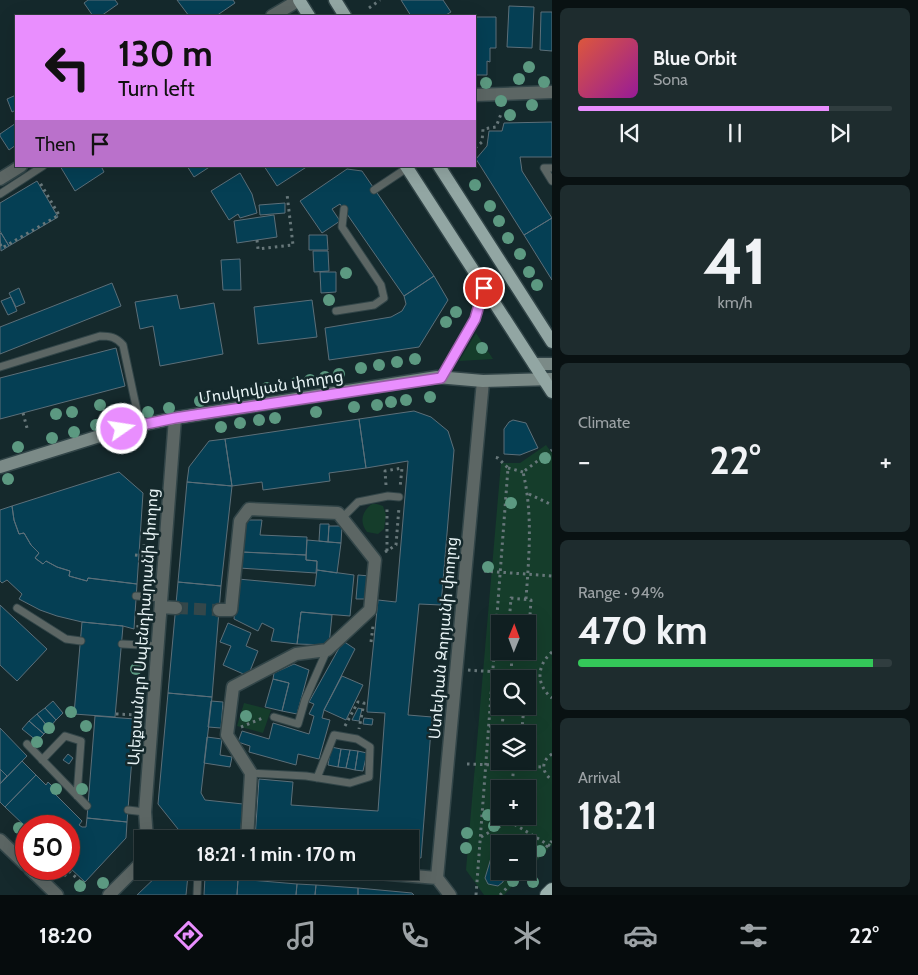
<!DOCTYPE html>
<html lang="en">
<head>
<meta charset="utf-8">
<style>
  :root { --surface:#101f21; --page:#1e2c2e; --text:#f1f3f6; --muted:#9ca2a5; --line:#303d3f; --accent:#e98efe }
  body { margin:0; font-family:Cabin,"Noto Sans Armenian",sans-serif; background:var(--page); color:var(--text); height:100vh; display:flex; flex-direction:column; font-size:19px; white-space:nowrap }
  * { box-sizing:border-box; margin:0 }
  p { font-size:16px; color:var(--muted) }
  .icon { flex:none; width:28px; height:28px; fill:none; stroke:currentColor; stroke-width:2; stroke-linecap:round; stroke-linejoin:round }
  .map { position:relative; flex:1; overflow:hidden }
  .details { display:flex; flex-direction:column; gap:8px; padding:8px; background:#091112; width:366px }
  .details>* { flex:none }
  .banner { position:absolute; left:15px; top:15px; width:461px; height:152px; border-radius:0px; box-shadow:0 5px 20px #0002,0 0 0 1px var(--line); background:#e98efe; color:#111; overflow:hidden }
  .needle { width:32px; rotate:1deg }
  .controls { position:absolute; left:491px; top:615px; display:grid; gap:10px }
  .controls a { display:grid; place-items:center; width:45px; height:45px; border-radius:0px; background:var(--surface); box-shadow:0 5px 20px #0002,0 0 0 1px var(--line); font-size:25px }
  .speed { position:absolute; left:15px; top:815px; display:flex; gap:10px; font-size:25px; font-weight:700; text-align:center }
  .speed>* { display:grid; place-content:center; width:65px; height:65px; border-radius:50%; background:var(--surface); box-shadow:0 5px 20px #0002,0 0 0 1px var(--line); line-height:1 }
  .speed .limit { border:8px solid #d22; background:#fff; color:#111 }
  .pin { position:absolute; display:grid; place-items:center; width:42px; height:42px; color:#fff; margin:-21px; border:2px solid #fff; border-radius:50%; box-shadow:0 1px 5px #0007 }
  .me { position:absolute; width:55px; margin:-28px; rotate:77deg; stroke-linejoin:round; filter:drop-shadow(0 0 4px #0008) }
  .turn { display:flex; align-items:center; gap:18px; height:105px; padding:0 20px; font-size:22px }
  .turn .icon { width:65px; height:65px; stroke-width:2.5 }
  .turn b { display:block; font-size:35px; line-height:42px }
  .then { display:flex; align-items:center; height:48px; padding:0 20px; background:#0003; gap:10px; font-size:19px }
  .big { font-size:38px; font-weight:800; line-height:1.1 }
  .details .tile { flex:1; display:flex; flex-direction:column; justify-content:center; gap:8px; min-width:0; padding:0 18px; border-radius:8px; background:var(--page) }
  .details .dial { align-items:center; gap:0 }
  .dial b { font-size:65px; line-height:1 }
  .song { display:flex; align-items:center; gap:15px }
  .cover { width:60px; height:60px; border-radius:8px; background:linear-gradient(135deg,hsl(10 70% 55%),hsl(300 70% 35%)) }
  .played { height:5px; border-radius:2px; background:linear-gradient(90deg,var(--accent) 80%,var(--line) 80%) }
  .keys { display:flex; justify-content:space-around; direction:ltr }
  .heat { display:flex; justify-content:space-between; align-items:center; font-size:28px; direction:ltr }
  .charge { height:8px; border-radius:4px; background:linear-gradient(90deg,#34c759 94%,var(--line) 0) }
  .trip { position:absolute; left:134px; top:830px; width:285px; height:50px; border-radius:0px; background:var(--surface); box-shadow:0 5px 20px #0002,0 0 0 1px var(--line); font-weight:800; line-height:50px; text-align:center }
  .tabs { display:flex; height:80px; justify-content:space-around; align-items:center; background:#060c0d; color:var(--muted) }
  .tabs .icon { width:35px; height:35px }
  .tabs .current { color:var(--accent) }
  .tabs b { font-size:22px; color:var(--text) }
  main { display:flex; flex:1; min-height:0 }
  .map>svg:first-child { display:block }
</style>
</head>
<body>
<main>
<div class="map">
<svg width="552" height="895" viewBox="0 0 552 895">
  <rect width="100%" height="100%" fill="#15292c"/>
  <path fill="#153d2b" fill-rule="evenodd" d="M476 333 493 359 459 361Z
    M546 445 552 453V845L528 870V844H500V871H527L504 895H484L466 870 501 463H520ZM500 624H528V651H500ZM500 679H528V706H500ZM500 734H528V761H500ZM500 789H528V816H500Z
    M372 504H377L383 506 386 515 384 529 378 534 367 532C359 522 362 511 372 504Z
    M244 703 271 710 263 733 237 726Z"/>
  <path fill="#053f54" stroke="#5c6f79" d="M88 0H115L118 4 101 16H93L84 3Z
    M177 0H233L235 3 216 16H189Z
    M401 0H443L451 12 444 16H411Z
    M509 6 534 7 532 48 507 47Z
    M541 12H552V51L540 50Z
    M475 17H496V48H490V62L487 61V75H475Z
    M16 95V110L12 112 7 99Z
    M552 122V157H520L522 171 552 218 524 235 476 159 487 146 489 131H502L504 123Z
    M16 123V145L9 150 0 136V134Z
    M60 166H101L104 172 75 191Z
    M187 166H211L194 177Z
    M264 166H308L277 186Z
    M347 169 362 171 434 276 404 296 340 204 332 209 340 221 322 233 300 201Z
    M240 173 252 194 257 213 240 218 238 214 229 220 211 191Z
    M37 181 58 217 9 246 0 231V203Z
    M285 203V213L260 215 259 205Z
    M274 215 277 237 237 243 234 221Z
    M552 218V280L524 235Z
    M1 233 9 246 1 251 0 234Z
    M309 235H327L328 250H309Z
    M313 251H328L329 271 314 272Z
    M240 259 241 290H223L221 260Z
    M320 272H336V292L321 293Z
    M434 276 448 300 419 347 329 360 325 328 391 317 402 311 406 304 404 296Z
    M112 283 121 306 0 354V327Z
    M19 288 25 303 16 307 9 293Z
    M177 295 180 309 214 303 223 354 160 366 153 326 140 329 135 302Z
    M11 297 17 311 8 315 1 301Z
    M312 300 317 337 258 344 254 307Z
    M116 348 125 386 0 419V378Z
    M414 411 431 417 448 431 454 450 441 605 419 604 408 715 432 717 421 858 410 857V839H255L259 779 293 782 291 805 378 811 385 713 367 712V708L378 600 396 602 408 461 366 468 359 419Z
    M359 419 366 468 329 473 330 481 263 490 262 482 232 486 225 439Z
    M513 420 526 423 538 448 520 455 504 454V429L509 422Z
    M225 439 232 486 187 482 189 467 209 441Z
    M119 472 143 493 137 584 88 578 87 581 69 576 70 571 57 567 46 561 43 564 35 558 39 553 31 545 24 533 19 534 14 520 12 506Z
    M187 482 232 486 221 586 178 582Z
    M12 506 14 520 19 534 24 533 31 545 39 553 35 558 43 564 46 561 57 567 70 571 69 576 87 581 88 578 137 584 134 629 123 626 82 622 57 616 40 610 19 599 22 594 7 580 2 583 0 581V510Z
    M245 520H262L260 535 307 537 306 555 243 552Z
    M320 524H329L328 542 319 541Z
    M329 526H342L341 543 328 542Z
    M307 540 341 543 337 573 317 570V561L306 560Z
    M240 552 306 555V560L317 561 316 573 239 568Z
    M317 570 354 575 350 616 301 612 297 644 271 641 274 629 262 623 258 631 234 619 238 579 315 586Z
    M358 575 370 576 368 599H356Z
    M178 582 221 586 212 697 168 693Z
    M0 605 47 649 17 681 0 665Z
    M301 612 332 615 329 645 297 644Z
    M82 622 123 626 115 717 74 714Z
    M228 623 251 633 246 646 258 651 248 676 223 665 231 646 220 642Z
    M343 641 355 649 324 710 322 718 330 720 319 759 298 754 296 765 249 752 250 746 238 742 242 731 269 739 273 723 309 734 314 716 309 714 314 704 309 702Z
    M294 664 309 670 297 714 282 711 289 683 273 679 274 673Z
    M342 676 363 685 346 720 324 710Z
    M273 679 289 683 282 711 265 707Z
    M168 693 212 697 201 793 205 800 243 804 240 839H186L158 804Z
    M53 701 63 713 56 720 45 708Z
    M211 701 223 702 221 728 208 727Z
    M45 708 56 720 49 728 37 714Z
    M358 708 362 709 359 721 352 720Z
    M37 714 49 728 44 734 29 721Z
    M95 716 135 719 127 822 87 818Z
    M364 718 373 719 372 725 363 724Z
    M29 721 44 734 37 741 22 729Z
    M0 728 27 756 0 784Z
    M207 737 222 739 220 755 232 757 230 767 204 763Z
    M331 747 341 749 338 767 328 765Z
    M341 749 350 750 346 768 338 767Z
    M350 750 358 751 355 770 346 768Z
    M358 751 367 753 363 771 355 770Z
    M68 754 73 758 69 764 63 760Z
    M22 761 36 775 5 807 0 802V784Z
    M0 769 7 776 0 784Z
    M36 775 46 785 48 782 52 786 50 789 82 821 79 825 82 827H86L87 818 127 822 126 838 85 882 69 867V826L26 827 5 807Z
    M491 858 500 860V871H505L503 882 498 886 488 884 485 878Z
    M160 873 188 875 186 895H137Z
    M205 877 238 879 237 895H204Z
    M238 879 297 884 296 895H237Z
    M297 884 316 885 315 895H296Z
    M316 885 358 888V895H315Z
    M358 888 412 893 414 895H358Z"/>
  <g fill="none" stroke-linecap="round" stroke-linejoin="round">
    <path stroke="#34474a" stroke-width="12" stroke-dasharray="12 6" stroke-linecap="butt" d="M176 608 219 610"/>
    <g stroke="#324548" stroke-width="9">
      <path id="service" d="M552 168H544L552 181
        M374 190 407 168
        M0 194 43 166
        M336 311 374 305 384 298 381 285 342 227 344 209
        M0 367 100 336C110 336 116 337 123 345L140 425
        M441 378 475 319 484 288
        M342 518 358 502 388 496 399 497
        M136 596 161 598
        M17 608 66 639 81 641
        M122 644 158 646
        M274 717 298 724 305 700 327 650
        M27 744 87 806
        M42 760 65 736 81 741 77 796
        M251 773 306 776 350 783 369 777 370 747 357 739 334 735 317 778
        M128 810 145 812
        M197 895 198 871"/>
    </g>
    <g stroke="#324548" stroke-width="15">
      <path id="minor" d="M272 16 299 0
        M0 179 21 166
        M161 607 176 608
        M219 610H231L240 521 249 509 338 513 375 560 370 610 327 650 296 654 233 687 227 735 251 773 247 839
        M147 839 145 812 175 418
        M354 871 437 878
        M450 895 437 878 483 381"/>
    </g>
    <g stroke="#324548" stroke-width="15">
      <path id="tertiary" d="M475 95 552 92
        M0 840 26 865
        M30 869 57 895
        M109 895 142 862"/>
    </g>
    <g stroke="#324548" stroke-width="15">
      <path id="secondary" d="M534 364H552
        M0 467 122 429 175 418 437 377 483 381 552 379"/>
    </g>
    <g stroke="#324548" stroke-width="15">
      <path id="primary" d="M299 0 309 16
        M335 0 345 16
        M406 166 552 392
        M439 166 552 342"/>
    </g>
    <g stroke="#324548" stroke-width="16">
      <path id="trunk" d="M547 895 552 890"/>
    </g>
    <path stroke="#67777a" stroke-width="3" stroke-dasharray="2.5 4" stroke-linecap="butt" d="M369 8 380 0
      M475 148 482 142 483 129 496 127 501 114
      M257 240 258 249 293 245 287 194
      M0 244 2 248 59 215 39 181
      M23 413 27 428
      M508 468 523 472
      M386 485 385 471 402 468 400 488
      M529 494 552 505
      M387 551V506
      M385 552 396 545 399 507
      M135 555 143 556 144 544
      M484 571 552 576
      M526 599C529 556 533 514 523 472L552 450
      M509 624 511 598 531 600 529 631H528
      M137 634 138 625
      M371 642 373 626
      M552 652C536 666 536 685 552 698
      M468 670 539 675
      M511 679 512 651
      M504 706 502 727 522 729 524 706
      M116 714 139 715
      M345 726 358 702 364 703 359 729
      M489 726 502 727
      M241 727 265 717
      M552 754C541 761 541 772 552 780
      M467 764 543 767
      M512 789 514 761
      M509 821 552 847
      M481 837 509 821V816
      M528 866 552 841
      M69 871 86 887
      M64 876 69 871 68 869
      M476 895 508 468 498 458 493 457
      M500 895 523 871"/>
    <use href="#service" stroke="#5c6664" stroke-width="7"/>
    <use href="#minor" stroke="#5c6664" stroke-width="12"/>
    <use href="#tertiary" stroke="#5c6664" stroke-width="12"/>
    <use href="#secondary" stroke="#7b8a87" stroke-width="12"/>
    <use href="#primary" stroke="#92a6a3" stroke-width="12"/>
    <use href="#trunk" stroke="#9cb3af" stroke-width="14"/>
  </g>
  <g fill="#5c9981">
    <circle cx="529" cy="67" r="6"/>
    <circle cx="519" cy="79" r="6"/>
    <circle cx="544" cy="82" r="6"/>
    <circle cx="486" cy="83" r="6"/>
    <circle cx="501" cy="101" r="6"/>
    <circle cx="532" cy="105" r="6"/>
    <circle cx="510" cy="115" r="6"/>
    <circle cx="475" cy="185" r="6"/>
    <circle cx="490" cy="206" r="6"/>
    <circle cx="499" cy="221" r="6"/>
    <circle cx="508" cy="238" r="6"/>
    <circle cx="520" cy="254" r="6"/>
    <circle cx="529" cy="272" r="6"/>
    <circle cx="346" cy="273" r="6"/>
    <circle cx="537" cy="285" r="6"/>
    <circle cx="329" cy="300" r="6"/>
    <circle cx="456" cy="312" r="6"/>
    <circle cx="446" cy="322" r="6"/>
    <circle cx="482" cy="348" r="6"/>
    <circle cx="415" cy="359" r="6"/>
    <circle cx="397" cy="362" r="6"/>
    <circle cx="379" cy="365" r="6"/>
    <circle cx="361" cy="368" r="6"/>
    <circle cx="339" cy="374" r="6"/>
    <circle cx="325" cy="377" r="6"/>
    <circle cx="310" cy="380" r="6"/>
    <circle cx="296" cy="383" r="6"/>
    <circle cx="281" cy="386" r="6"/>
    <circle cx="267" cy="388" r="6"/>
    <circle cx="253" cy="391" r="6"/>
    <circle cx="238" cy="394" r="6"/>
    <circle cx="220" cy="397" r="6"/>
    <circle cx="430" cy="397" r="6"/>
    <circle cx="406" cy="400" r="6"/>
    <circle cx="200" cy="401" r="6"/>
    <circle cx="391" cy="402" r="6"/>
    <circle cx="100" cy="405" r="6"/>
    <circle cx="377" cy="405" r="6"/>
    <circle cx="354" cy="407" r="6"/>
    <circle cx="169" cy="408" r="6"/>
    <circle cx="72" cy="412" r="6"/>
    <circle cx="148" cy="412" r="6"/>
    <circle cx="316" cy="412" r="6"/>
    <circle cx="56" cy="414" r="6"/>
    <circle cx="275" cy="418" r="6"/>
    <circle cx="259" cy="420" r="6"/>
    <circle cx="112" cy="421" r="6"/>
    <circle cx="240" cy="423" r="6"/>
    <circle cx="96" cy="425" r="6"/>
    <circle cx="221" cy="427" r="6"/>
    <circle cx="74" cy="432" r="6"/>
    <circle cx="52" cy="438" r="6"/>
    <circle cx="18" cy="447" r="6"/>
    <circle cx="545" cy="458" r="6"/>
    <circle cx="8" cy="479" r="6"/>
    <circle cx="511" cy="503" r="6"/>
    <circle cx="488" cy="567" r="6"/>
    <circle cx="136" cy="669" r="6"/>
    <circle cx="71" cy="712" r="6"/>
    <circle cx="246" cy="716" r="6"/>
    <circle cx="86" cy="726" r="6"/>
    <circle cx="49" cy="728" r="6"/>
    <circle cx="37" cy="742" r="6"/>
    <circle cx="56" cy="789" r="6"/>
    <circle cx="82" cy="789" r="6"/>
    <circle cx="488" cy="815" r="6"/>
    <circle cx="494" cy="826" r="6"/>
    <circle cx="19" cy="828" r="6"/>
    <circle cx="467" cy="833" r="6"/>
    <circle cx="466" cy="848" r="6"/>
    <circle cx="540" cy="851" r="6"/>
    <circle cx="513" cy="881" r="6"/>
    <circle cx="533" cy="882" r="6"/>
    <circle cx="103" cy="883" r="6"/>
    <circle cx="80" cy="886" r="6"/>
  </g>
  <g fill="none" stroke-linecap="round" stroke-linejoin="round">
    <g stroke="#975ca5" stroke-width="12">
      <path id="route" d="M122 429 175 418 441 378 475 319 484 288"/>
    </g>
    <use href="#route" stroke="#e98efe" stroke-width="9"/>
  </g>
  <g text-anchor="middle" dominant-baseline="central" stroke-width="5" stroke-linejoin="round" paint-order="stroke">
    <g font-size="16" fill="#e7f3f5" stroke="#15292c">
      <text transform="translate(271 387) rotate(-9)">Մոսկովյան փողոց</text>
      <text transform="translate(143 627) rotate(-86)">Ալեքսանդր Սպենդիարյանի փողոց</text>
      <text transform="translate(443 638) rotate(-85)">Ստեփան Զորյանի փողոց</text>
    </g>
  </g>
</svg>
<div class="controls">
<a><svg class="needle" viewBox="-14 -14 28 28"><path d="M0-13l5 13h-10z" fill="#e53935"/><path d="M0 13l5-13h-10z" fill="#9ca2a5"/></svg></a>
<a><svg class="icon" aria-label="search" viewBox="0 0 24 24"><circle cx="10" cy="10" r="6"/><path d="M15 15l6 6"/></svg></a>
<a><svg class="icon" aria-label="layers" viewBox="0 0 24 24"><path d="M12 4l9 5-9 5-9-5zM3 14l9 5 9-5"/></svg></a>
<a>+</a>
<a>−</a>
</div>
<div class="speed"><div class="limit">50</div></div>
<div class="pin" style="left:484px;top:288px;background:#d93025"><svg class="icon" aria-label="arrive" viewBox="0 0 24 24"><path d="M6 21V4h12l-3 4 3 4H6"/></svg></div>
<svg class="me" style="left:122px;top:429px" viewBox="-20 -20 40 40"><circle r="17" fill="#e98efe" stroke="#fff" stroke-width="3"/><path d="M0-11L8 9 0 5-8 9z" fill="#fff"/></svg>
<div class="trip">18:21 · 1 min · 170 m</div>
<div class="banner">
<div class="turn"><svg class="icon" aria-label="left" viewBox="0 0 24 24"><path d="M17 20v-9H6M10 6l-5 5 5 5"/></svg><div><b>130 m</b>Turn left</div></div>
<div class="then">Then<svg class="icon" aria-label="arrive" viewBox="0 0 24 24"><path d="M6 21V4h12l-3 4 3 4H6"/></svg></div>
</div>
</div>
<section class="details">
<div class="tile">
<div class="song"><i class="cover"></i><div><b>Blue Orbit</b><p>Sona</p></div></div>
<div class="played"></div>
<div class="keys"><svg class="icon" aria-label="previous" viewBox="0 0 24 24"><path d="M18 5L8 12l10 7zM5 5v14"/></svg><svg class="icon" aria-label="pause" viewBox="0 0 24 24"><path d="M8 5v14M16 5v14"/></svg><svg class="icon" aria-label="next" viewBox="0 0 24 24"><path d="M6 5l10 7-10 7zM19 5v14"/></svg></div>
</div>
<div class="tile dial"><b>41</b><p>km/h</p></div>
<div class="tile"><p>Climate</p>
<div class="heat"><a>−</a><b class="big">22°</b><a>+</a></div>
</div>
<div class="tile"><p>Range · 94%</p><b class="big">470 km</b><div class="charge"></div></div>
<div class="tile"><p>Arrival</p><b class="big">18:21</b></div>
</section>
</main>
<nav class="tabs">
<b>18:20</b>
<svg class="icon current" aria-label="directions" viewBox="0 0 24 24"><path d="M12 3l9 9-9 9-9-9zM9 14v-3h6M13 9l2 2-2 2"/></svg>
<svg class="icon" aria-label="music" viewBox="0 0 24 24"><path d="M9 18V5l10-2v13"/><circle cx="6" cy="18" r="3"/><circle cx="16" cy="16" r="3"/></svg>
<svg class="icon" aria-label="phone" viewBox="0 0 24 24"><path d="M5 4h4l2 5-3 2q2 4 5 5l2-3 5 2v4C11 20 4 13 5 4z"/></svg>
<svg class="icon" aria-label="climate" viewBox="0 0 24 24"><path d="M12 3v18M4 7l16 10M4 17L20 7"/></svg>
<svg class="icon" aria-label="car" viewBox="0 0 24 24"><path d="M5 17H2v-5l4-1 3-4h7l3 4 3 1v5h-3M9 17h6M6 11h13"/><circle cx="7" cy="17" r="2"/><circle cx="17" cy="17" r="2"/></svg>
<svg class="icon" aria-label="filters" viewBox="0 0 24 24"><path d="M4 7h16M4 17h16"/><circle cx="9" cy="7" r="2"/><circle cx="15" cy="17" r="2"/></svg>
<b>22°</b>
</nav>
</body>
</html>
